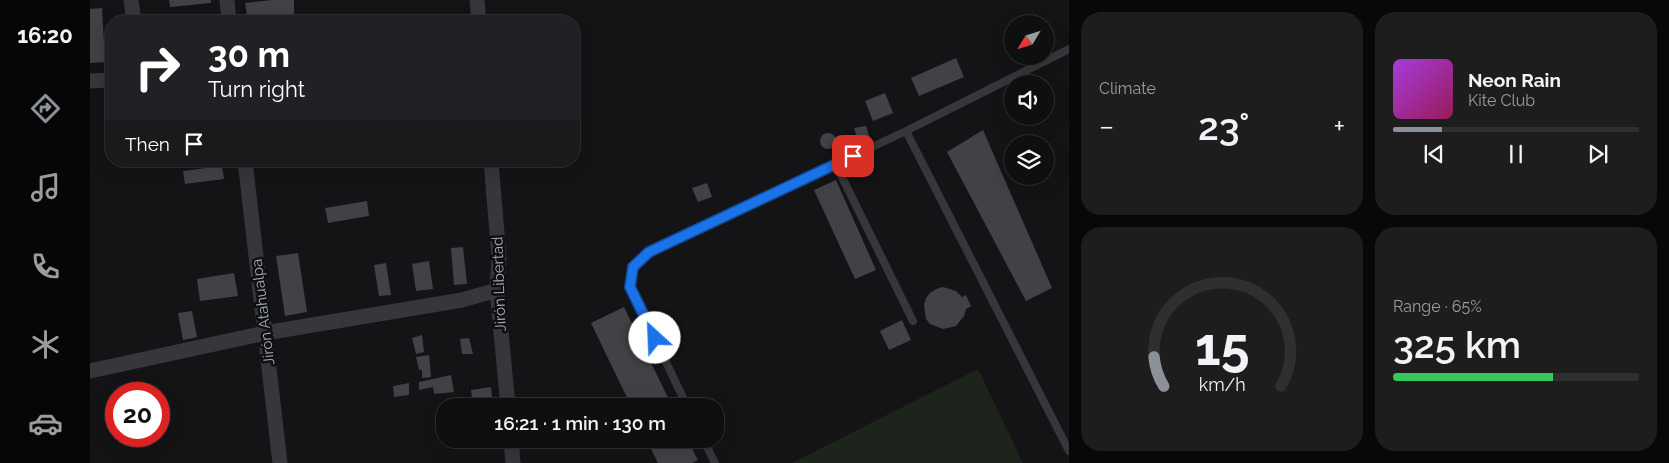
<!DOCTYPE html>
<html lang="en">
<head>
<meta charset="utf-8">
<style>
  :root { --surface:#0f0f10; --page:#1d1d1e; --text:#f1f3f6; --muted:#9b9c9f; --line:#2f2f30; --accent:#8c9099 }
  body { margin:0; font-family:Raleway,sans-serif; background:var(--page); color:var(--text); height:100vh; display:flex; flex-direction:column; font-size:19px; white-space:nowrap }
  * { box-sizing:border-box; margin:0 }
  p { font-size:16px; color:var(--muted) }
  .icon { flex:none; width:28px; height:28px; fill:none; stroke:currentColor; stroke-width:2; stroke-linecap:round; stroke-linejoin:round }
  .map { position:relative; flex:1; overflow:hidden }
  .details { display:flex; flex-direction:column; gap:12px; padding:12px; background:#080809; width:600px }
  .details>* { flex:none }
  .top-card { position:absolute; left:15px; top:15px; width:475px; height:152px; border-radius:20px; box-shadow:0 5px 20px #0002,0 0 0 1px var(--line); background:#202124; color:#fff; overflow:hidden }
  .needle { width:32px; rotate:232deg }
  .tools { position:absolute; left:914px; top:15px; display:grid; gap:10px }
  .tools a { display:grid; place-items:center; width:50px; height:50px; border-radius:50%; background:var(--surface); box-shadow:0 5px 20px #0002,0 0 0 1px var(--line); font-size:25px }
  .speed { position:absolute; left:15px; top:382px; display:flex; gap:10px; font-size:25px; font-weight:700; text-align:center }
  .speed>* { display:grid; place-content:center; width:65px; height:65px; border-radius:50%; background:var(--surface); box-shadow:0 5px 20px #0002,0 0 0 1px var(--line); line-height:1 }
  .speed .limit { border:8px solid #d22; background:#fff; color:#111 }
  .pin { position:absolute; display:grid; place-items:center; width:42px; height:42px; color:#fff; margin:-21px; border-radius:10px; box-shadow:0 2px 8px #0006 }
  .me { position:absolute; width:55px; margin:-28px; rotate:335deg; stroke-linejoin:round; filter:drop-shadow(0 0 4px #0008) }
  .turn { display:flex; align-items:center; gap:18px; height:105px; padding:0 20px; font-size:22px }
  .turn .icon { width:65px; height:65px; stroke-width:2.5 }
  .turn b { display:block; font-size:35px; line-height:42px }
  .then { display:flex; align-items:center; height:48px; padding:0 20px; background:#0003; gap:10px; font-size:19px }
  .big { font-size:38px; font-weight:600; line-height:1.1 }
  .details .tile { flex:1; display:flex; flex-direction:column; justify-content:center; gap:8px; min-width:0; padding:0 18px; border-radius:20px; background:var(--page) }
  .details .dial { align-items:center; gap:0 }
  .dial svg { height:130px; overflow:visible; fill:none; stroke:var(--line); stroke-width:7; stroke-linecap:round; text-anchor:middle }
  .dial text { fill:var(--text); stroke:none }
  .song { display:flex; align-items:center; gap:15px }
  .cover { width:60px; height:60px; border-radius:8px; background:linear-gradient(135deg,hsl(280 70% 55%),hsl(330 70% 35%)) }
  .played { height:5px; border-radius:2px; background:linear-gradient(90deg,var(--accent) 20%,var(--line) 20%) }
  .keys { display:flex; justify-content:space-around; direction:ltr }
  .heat { display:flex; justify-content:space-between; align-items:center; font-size:28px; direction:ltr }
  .charge { height:8px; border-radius:4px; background:linear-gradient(90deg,#34c759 65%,var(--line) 0) }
  .details .tiles { flex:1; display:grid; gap:12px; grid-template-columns:repeat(2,1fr) }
  .trip { position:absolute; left:346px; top:398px; width:288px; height:50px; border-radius:20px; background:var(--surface); box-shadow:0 5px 20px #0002,0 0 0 1px var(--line); font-weight:600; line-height:50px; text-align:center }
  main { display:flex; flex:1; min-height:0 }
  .menu { display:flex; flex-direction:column; width:90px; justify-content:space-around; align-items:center; background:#060606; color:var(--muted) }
  .menu .icon { width:35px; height:35px }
  .menu .current { color:var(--accent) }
  .menu b { font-size:22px; color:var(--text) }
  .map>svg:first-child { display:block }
</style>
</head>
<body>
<main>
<nav class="menu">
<b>16:20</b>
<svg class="icon current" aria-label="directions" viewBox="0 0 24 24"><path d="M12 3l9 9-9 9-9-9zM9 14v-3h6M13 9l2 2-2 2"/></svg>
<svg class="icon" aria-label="music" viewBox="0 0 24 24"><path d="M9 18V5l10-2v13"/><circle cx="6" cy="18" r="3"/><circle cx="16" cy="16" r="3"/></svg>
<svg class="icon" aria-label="phone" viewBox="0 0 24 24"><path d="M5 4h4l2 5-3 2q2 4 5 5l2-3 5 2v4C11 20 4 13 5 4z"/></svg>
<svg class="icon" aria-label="climate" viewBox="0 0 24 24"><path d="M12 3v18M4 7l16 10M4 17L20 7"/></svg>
<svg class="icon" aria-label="car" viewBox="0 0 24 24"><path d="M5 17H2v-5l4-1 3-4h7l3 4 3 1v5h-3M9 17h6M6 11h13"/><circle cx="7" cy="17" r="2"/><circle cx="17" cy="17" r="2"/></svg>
</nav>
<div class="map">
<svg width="979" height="463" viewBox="0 0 979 463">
  <rect width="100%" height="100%" fill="#141416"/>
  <path fill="#1c241c" d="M888 369 933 463H702Z"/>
  <path fill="#404246" d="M79 0H121V3L80 7Z
    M182 0H204V21H158L155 3Z
    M12 8 15 62 0 63V9Z
    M866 58 874 77 829 96 821 78Z
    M795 93 803 113 783 121 775 101Z
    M776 126 780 139 770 146 764 128Z
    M893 130 962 288 936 301 857 152Z
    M730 141a8 8 0 1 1 16 0a8 8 0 1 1-16 0Z
    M132 166 134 179 95 184 93 171Z
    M746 180 786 270 765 279 724 190Z
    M617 183 622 197 608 202 602 188Z
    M277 201 279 216 238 223 235 208Z
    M373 247 377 284 364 285 361 248Z
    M208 253 217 312 195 316 186 256Z
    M339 261 343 289 326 291 322 264Z
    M296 263 301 295 289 296 284 265Z
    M144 273 148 296 110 301 107 279Z
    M853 287 866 291 872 297 876 295 881 306 876 309 874 316 866 326 853 329 840 324 836 319 834 305 836 298 840 293 846 289Z
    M534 307 582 406H541L501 323Z
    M102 311 107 337 93 340 88 313Z
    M812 320 821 340 799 350 790 331Z
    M332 335 334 352 326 354 322 338Z
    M379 338 383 354H372L370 339Z
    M339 355 341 377 332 378V370H329L326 357Z
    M361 375 364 392 344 394 343 387 329 390V382Z
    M319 383V395L304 397 303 386Z
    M401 387 403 406H383L381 390Z
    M556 439H597L608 460 602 463H568Z"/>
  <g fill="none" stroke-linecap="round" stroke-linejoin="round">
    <path stroke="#35373b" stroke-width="8" d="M816 131 979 451
      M746 165 823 321
      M597 406 540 287 543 267 559 252 816 131 979 49
      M613 439 625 463"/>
    <path stroke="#35373b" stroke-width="15" d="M41 0 44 21
      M137 0 139 21
      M387 0 389 21
      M0 81 21 80
      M155 161 190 463
      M401 161 409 257 407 290 418 406
      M0 371 175 333 372 300 407 290
      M421 439 423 463"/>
  </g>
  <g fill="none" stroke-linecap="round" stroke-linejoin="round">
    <g stroke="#114b97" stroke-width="12">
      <path id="route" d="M565 338 540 287 543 267 559 252 763 156"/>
    </g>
    <use href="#route" stroke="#1a73e8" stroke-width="9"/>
  </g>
  <g text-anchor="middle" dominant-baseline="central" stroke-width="5" stroke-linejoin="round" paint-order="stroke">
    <g font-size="15" fill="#a5adb6" stroke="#0f0f11">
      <text transform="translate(409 284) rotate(-92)">Jirón Libertad</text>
      <text transform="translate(173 312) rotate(-97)">Jirón Atahualpa</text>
    </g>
  </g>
</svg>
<div class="tools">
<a><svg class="needle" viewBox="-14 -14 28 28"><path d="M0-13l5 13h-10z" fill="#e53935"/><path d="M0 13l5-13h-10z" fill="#9b9c9f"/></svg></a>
<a><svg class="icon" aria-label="sound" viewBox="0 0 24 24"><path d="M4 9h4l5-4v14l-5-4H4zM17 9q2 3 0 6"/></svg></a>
<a><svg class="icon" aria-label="layers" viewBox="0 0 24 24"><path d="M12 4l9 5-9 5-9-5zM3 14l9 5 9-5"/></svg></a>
</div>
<div class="speed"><div class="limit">20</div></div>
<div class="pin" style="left:763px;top:156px;background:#d93025"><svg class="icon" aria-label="arrive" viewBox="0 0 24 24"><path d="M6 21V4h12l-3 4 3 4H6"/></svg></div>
<svg class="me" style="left:565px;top:338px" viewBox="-20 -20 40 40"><circle r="19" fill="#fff"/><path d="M0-13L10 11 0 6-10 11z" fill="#1a73e8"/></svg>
<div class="trip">16:21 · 1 min · 130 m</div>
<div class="top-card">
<div class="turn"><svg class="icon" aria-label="right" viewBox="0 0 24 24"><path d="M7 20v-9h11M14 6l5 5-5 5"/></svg><div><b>30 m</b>Turn right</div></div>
<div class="then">Then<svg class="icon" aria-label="arrive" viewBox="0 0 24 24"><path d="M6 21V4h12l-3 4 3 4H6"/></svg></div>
</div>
</div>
<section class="details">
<div class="tiles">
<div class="tile"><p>Climate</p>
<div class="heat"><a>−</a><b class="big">23°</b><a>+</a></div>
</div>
<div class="tile">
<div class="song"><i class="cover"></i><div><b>Neon Rain</b><p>Kite Club</p></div></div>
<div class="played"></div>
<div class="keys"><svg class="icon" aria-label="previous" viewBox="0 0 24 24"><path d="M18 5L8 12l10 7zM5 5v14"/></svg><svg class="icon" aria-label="pause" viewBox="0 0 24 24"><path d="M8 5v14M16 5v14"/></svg><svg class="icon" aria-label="next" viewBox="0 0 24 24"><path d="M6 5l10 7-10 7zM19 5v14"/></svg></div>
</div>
<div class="tile dial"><svg viewBox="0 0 100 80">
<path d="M14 69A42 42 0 1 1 86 69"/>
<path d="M14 69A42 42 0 0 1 8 51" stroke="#8c9099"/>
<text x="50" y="56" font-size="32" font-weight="700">15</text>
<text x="50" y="72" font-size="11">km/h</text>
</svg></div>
<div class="tile"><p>Range · 65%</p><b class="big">325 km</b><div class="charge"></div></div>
</div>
</section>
</main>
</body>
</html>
